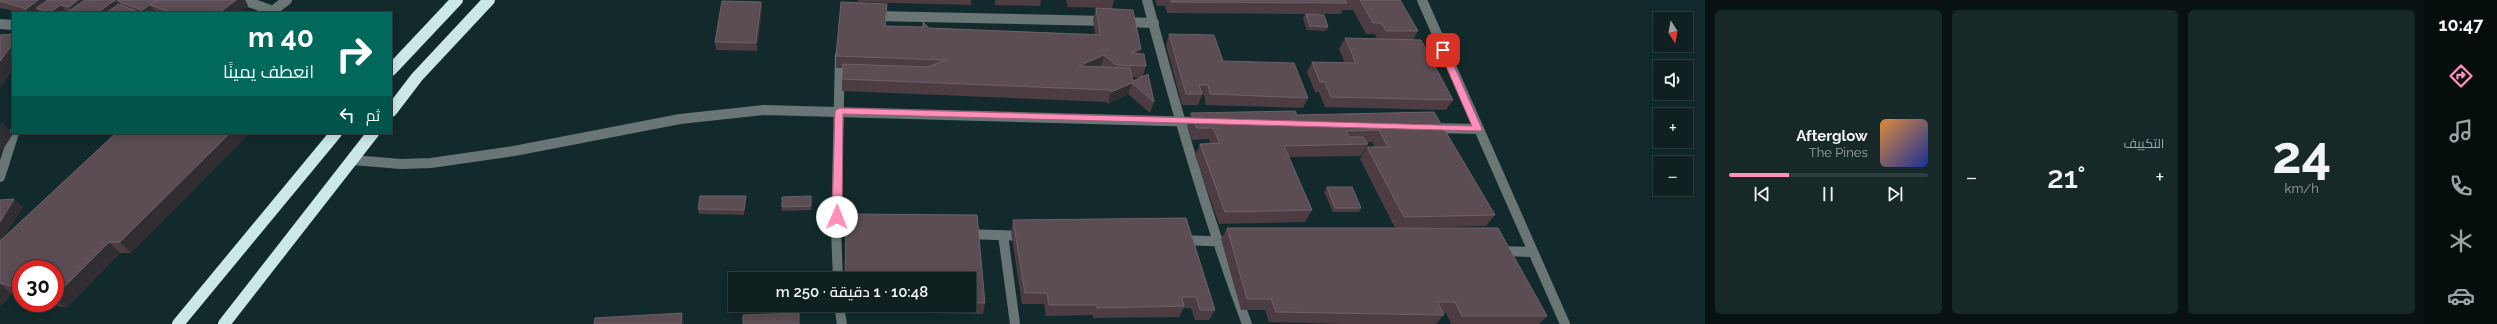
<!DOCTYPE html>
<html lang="ar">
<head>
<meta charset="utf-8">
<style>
  :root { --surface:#0e2020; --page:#172829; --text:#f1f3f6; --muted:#9ba3a5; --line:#2e3e3e; --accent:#ff8eb9 }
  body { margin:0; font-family:Raleway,Cairo,sans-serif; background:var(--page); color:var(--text); direction:rtl; height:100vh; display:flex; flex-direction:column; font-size:15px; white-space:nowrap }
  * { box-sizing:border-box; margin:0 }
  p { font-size:13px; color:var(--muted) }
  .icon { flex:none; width:22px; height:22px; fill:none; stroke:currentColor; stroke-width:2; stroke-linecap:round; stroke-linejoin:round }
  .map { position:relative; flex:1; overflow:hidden; direction:ltr }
  .side { display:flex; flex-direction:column; gap:10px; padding:10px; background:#081212; width:720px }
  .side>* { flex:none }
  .guide { position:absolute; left:12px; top:12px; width:380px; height:122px; border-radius:0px; box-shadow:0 2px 10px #0003,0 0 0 1px var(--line); direction:rtl; background:#00695c; color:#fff; overflow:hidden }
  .needle { width:26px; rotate:169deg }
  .tools { position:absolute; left:1653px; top:12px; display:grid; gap:8px }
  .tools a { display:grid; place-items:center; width:40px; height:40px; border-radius:0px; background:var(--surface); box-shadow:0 2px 10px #0003,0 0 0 1px var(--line); font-size:20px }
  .speed { position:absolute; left:12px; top:260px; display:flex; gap:8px; font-size:20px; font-weight:700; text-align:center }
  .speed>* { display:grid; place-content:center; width:52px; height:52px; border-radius:50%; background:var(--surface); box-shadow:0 2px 10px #0003,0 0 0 1px var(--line); line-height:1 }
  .speed .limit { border:6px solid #d22; background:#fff; color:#111 }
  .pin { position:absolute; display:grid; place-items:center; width:34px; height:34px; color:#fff; margin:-17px; border-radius:8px; box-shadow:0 2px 6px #0006 }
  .me { position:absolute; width:44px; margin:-22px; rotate:1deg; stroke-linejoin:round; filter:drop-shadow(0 0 3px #0008) }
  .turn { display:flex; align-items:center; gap:14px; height:84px; padding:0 12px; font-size:18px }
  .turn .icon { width:52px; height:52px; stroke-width:2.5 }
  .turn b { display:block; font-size:28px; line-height:34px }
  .then { display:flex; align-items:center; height:38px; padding:0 12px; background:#0003; gap:8px; font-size:15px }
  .big { font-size:30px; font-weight:600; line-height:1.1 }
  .side .tile { flex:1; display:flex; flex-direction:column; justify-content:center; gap:6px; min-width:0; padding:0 14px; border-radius:6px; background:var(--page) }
  .side .dial { align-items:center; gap:0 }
  .dial b { font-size:52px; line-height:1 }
  .song { display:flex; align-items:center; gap:12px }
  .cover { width:48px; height:48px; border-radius:6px; background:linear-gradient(135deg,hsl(30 70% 55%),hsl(230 70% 35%)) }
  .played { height:4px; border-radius:2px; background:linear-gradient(90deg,var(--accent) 30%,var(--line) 30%) }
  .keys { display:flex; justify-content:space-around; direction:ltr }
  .heat { display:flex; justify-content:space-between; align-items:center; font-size:22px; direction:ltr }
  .side .tiles { flex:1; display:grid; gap:10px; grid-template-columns:repeat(3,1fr) }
  .trip { position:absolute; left:728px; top:272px; width:248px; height:40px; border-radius:0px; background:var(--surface); box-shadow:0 2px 10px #0003,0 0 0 1px var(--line); font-weight:600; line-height:40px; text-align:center; direction:rtl }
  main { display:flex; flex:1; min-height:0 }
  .tab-bar { display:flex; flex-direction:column; width:72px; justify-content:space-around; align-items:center; background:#060d0d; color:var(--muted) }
  .tab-bar .icon { width:28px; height:28px }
  .tab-bar .current { color:var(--accent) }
  .tab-bar b { font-size:18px; color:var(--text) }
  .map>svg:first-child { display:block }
</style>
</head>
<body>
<main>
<nav class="tab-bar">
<b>10:47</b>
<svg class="icon current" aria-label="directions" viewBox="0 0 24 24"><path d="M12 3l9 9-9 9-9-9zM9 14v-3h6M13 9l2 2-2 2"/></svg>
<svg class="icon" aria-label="music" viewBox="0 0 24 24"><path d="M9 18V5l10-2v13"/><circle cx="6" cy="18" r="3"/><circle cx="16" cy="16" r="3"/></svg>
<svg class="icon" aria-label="phone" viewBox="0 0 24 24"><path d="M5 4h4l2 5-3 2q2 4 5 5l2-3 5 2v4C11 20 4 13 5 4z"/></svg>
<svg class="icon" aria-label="climate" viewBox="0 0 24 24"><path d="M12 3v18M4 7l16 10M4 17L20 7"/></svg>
<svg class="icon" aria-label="car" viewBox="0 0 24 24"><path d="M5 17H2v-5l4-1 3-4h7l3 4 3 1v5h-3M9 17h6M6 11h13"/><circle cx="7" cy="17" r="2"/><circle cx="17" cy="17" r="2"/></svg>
</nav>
<section class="side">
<div class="tiles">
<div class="tile dial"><b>24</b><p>km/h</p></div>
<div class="tile"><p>التكييف</p>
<div class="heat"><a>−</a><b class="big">21°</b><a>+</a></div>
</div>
<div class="tile">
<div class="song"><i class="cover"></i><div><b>Afterglow</b><p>The Pines</p></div></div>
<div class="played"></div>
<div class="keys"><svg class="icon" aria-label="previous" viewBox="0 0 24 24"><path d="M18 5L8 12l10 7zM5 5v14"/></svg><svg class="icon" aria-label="pause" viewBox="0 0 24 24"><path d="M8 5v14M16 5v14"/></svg><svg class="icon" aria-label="next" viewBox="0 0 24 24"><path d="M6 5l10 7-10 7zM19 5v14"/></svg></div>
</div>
</div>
</section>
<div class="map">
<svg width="1705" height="324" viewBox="0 0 1705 324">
  <rect width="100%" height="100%" fill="#122a2b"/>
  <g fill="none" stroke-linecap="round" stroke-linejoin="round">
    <path stroke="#6a7676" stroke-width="10" d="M243 0 273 11
      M1147 0C1176 110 1207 218 1247 324
      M1422 0 1565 324
      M270 13 287 0
      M874 16 1106 21
      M1124 22 1154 23
      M0 24 13 25
      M1430 128 1478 129
      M352 160 401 164 431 163 514 151 680 119 764 110 1202 122
      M0 177 14 133
      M836 230 858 231
      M966 234 1024 236
      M1003 235 1015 324
      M1180 240 1234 242
      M1498 251 1532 252
      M838 279 836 230 840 55
      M839 305 842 324"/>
    <path stroke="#cbe7e8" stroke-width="12" d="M391 70 457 0
      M391 111 417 77 489 0
      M178 324 336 133
      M224 324 373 133"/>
  </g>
  <path fill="#4d3c42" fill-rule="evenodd" d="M0 0H245L248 6 239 13H40L39 12 38 13H21L6 9 0 8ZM117 2 120 3 121 5H119Z
    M858 0H971V5L858 2Z
    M995 0H1041L1040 6 995 5Z
    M1066 0H1114L1112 8 1068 7Z
    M1155 0H1400L1418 31 1413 40 1453 100 1446 110 1325 107 1319 92H1315L1307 72 1312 62 1345 63 1339 49 1345 38 1377 39 1375 34H1366L1353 10H1343L1341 14H1312L1328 27 1326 31 1307 30 1303 18 1305 14 1167 13 1165 6H1157Z
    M761 2 762 10 757 51 716 50 715 42Z
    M1096 8 1140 53 1146 66 1143 76 1154 102 1150 113 1128 94 1108 104 1106 102 842 91V79L843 68H836V56L886 26 929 28 1095 34 1093 20ZM1132 77 1140 78 1133 81Z
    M1169 34 1223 61 1308 98 1303 108 1206 105 1204 95H1202L1198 105H1182L1166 45Z
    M1434 112 1495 215 1486 226 1402 228 1547 316 1539 324H1451L1446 313H1443L1444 315 1436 324H1343L1269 322 1265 310H1241L1221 239 1227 228H1395L1360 159 1367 147H1375L1372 142H1366L1368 144 1361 156 1289 157 1312 210 1305 222 1219 224 1195 155 1200 144H1210L1209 139 1192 140 1187 125 1191 113 1297 115Z
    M116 133 131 253H120L66 308 47 303H55V269H21V296L12 294 0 306V241L2 240H0V200L23 207 2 239Z
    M1327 187 1361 208 1359 212H1333L1324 192Z
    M746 196V201L744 215 699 214 698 209Z
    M811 196V210L782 211V207Z
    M1186 218 1215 310 1209 320H1195L1191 308H1184L1179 317 1093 318V315L1046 316 1044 304H1022L1011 232 1013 220Z
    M969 279 985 303 983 314 864 312V305H969Z"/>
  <path fill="#302e32" d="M38 0H56L36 8 39 12 38 13H30L26 9Z
    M78 0H96L74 13 69 7Z
    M115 0 121 8 114 13H97Z
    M157 0 150 5 156 13H144L142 10Z
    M236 0H245L248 6 239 13H219Z
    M761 2 762 10 757 51 756 43Z
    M61 5 67 13H51L50 12Z
    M13 44V70L0 88V61Z
    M1141 49 1137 60 1131 53Z
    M1104 55 1101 66 1076 78 1079 66Z
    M1132 83 1128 94 1108 104 1111 92Z
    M2 122 13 134 0 154V125Z
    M230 133H250L131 253 120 242Z
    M746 196V201L744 215V210Z
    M14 199 23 207 2 240 0 238V222Z
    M109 242 120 253 66 308 55 299V296Z
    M0 284 12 294 0 306Z
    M682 313 684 322V324H681Z"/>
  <path fill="#5b4d53" stroke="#6c6268" d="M0 0H38L26 9 0 1Z
    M48 0H78L69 7 61 5 50 12 36 8Z
    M85 0H115L97 13H66Z
    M119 0H157L142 10 118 1Z
    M158 0H236L219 13H173L150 5Z
    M1171 0H1345L1347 3 1171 2Z
    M1360 0H1400L1418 31H1386L1381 23H1373Z
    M722 1 761 2 756 43 715 42Z
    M841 2 887 4 885 26 923 27V22L929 28 1100 35 1096 8 1133 10 1141 49 1131 53 1144 54 1146 66 1116 65 1104 55 1079 66 1130 68 1133 81 1148 74 1154 102 1132 83 1111 92 1109 90 842 79 843 64 928 67 945 60 836 56Z
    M119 4 140 13H106Z
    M1306 14 1324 15 1328 27 1310 26Z
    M13 34V44L0 61V35Z
    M1169 34 1214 35 1223 61 1294 63 1308 98 1210 94 1208 85H1199L1202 94H1186Z
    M1345 38 1421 40 1453 100 1331 97 1325 82H1320L1312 62 1356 63Z
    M1295 111 1297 115 1434 112 1495 215 1404 217 1367 147H1388L1379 130 1346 131 1349 137H1363L1368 144 1284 146 1312 210 1225 212 1200 144 1220 143 1213 128H1197L1191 113Z
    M116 133H230L120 242H109L55 296V269H21V289L0 283V241Z
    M1327 187H1352L1361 208H1335Z
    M700 196H746L744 210 698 209Z
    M811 196V206L782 207V197Z
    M14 199 0 222V200Z
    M846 214 977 215 985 303H969V279H845Z
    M1186 218 1215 310H1200L1196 297H1182L1184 306 1097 308V305H1049L1047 293H1025L1013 220Z
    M1227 228H1498L1547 316H1462L1455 302H1438L1444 315 1276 312 1271 299H1247Z
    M682 313 681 324H594L595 318Z
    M799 313V324H743V315Z"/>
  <path fill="#ff8eb9" stroke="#a65c78" d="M1441 48 1447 50 1482 129 1481 131 843 114 842 217 837 221 832 217 835 111 839 108 1472 126 1439 50Z"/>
</svg>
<div class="tools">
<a><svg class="needle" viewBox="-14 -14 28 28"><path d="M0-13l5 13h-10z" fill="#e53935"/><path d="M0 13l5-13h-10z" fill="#9ba3a5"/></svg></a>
<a><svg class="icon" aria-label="sound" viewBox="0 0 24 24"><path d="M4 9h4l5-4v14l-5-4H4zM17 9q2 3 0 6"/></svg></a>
<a>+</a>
<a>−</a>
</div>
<div class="speed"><div class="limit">30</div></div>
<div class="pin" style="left:1443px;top:50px;background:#d93025"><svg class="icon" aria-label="arrive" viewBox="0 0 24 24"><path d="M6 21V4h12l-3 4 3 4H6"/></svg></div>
<svg class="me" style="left:837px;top:217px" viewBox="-20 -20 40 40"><circle r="19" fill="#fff"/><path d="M0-13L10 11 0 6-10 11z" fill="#ff8eb9"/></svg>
<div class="trip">10:48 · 1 دقيقة · 250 m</div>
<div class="guide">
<div class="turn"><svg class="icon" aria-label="right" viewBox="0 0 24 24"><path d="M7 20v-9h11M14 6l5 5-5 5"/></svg><div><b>40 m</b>انعطف يمينًا</div></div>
<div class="then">ثم<svg class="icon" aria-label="left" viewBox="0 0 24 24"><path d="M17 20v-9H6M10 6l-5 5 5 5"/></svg></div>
</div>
</div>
</main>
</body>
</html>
